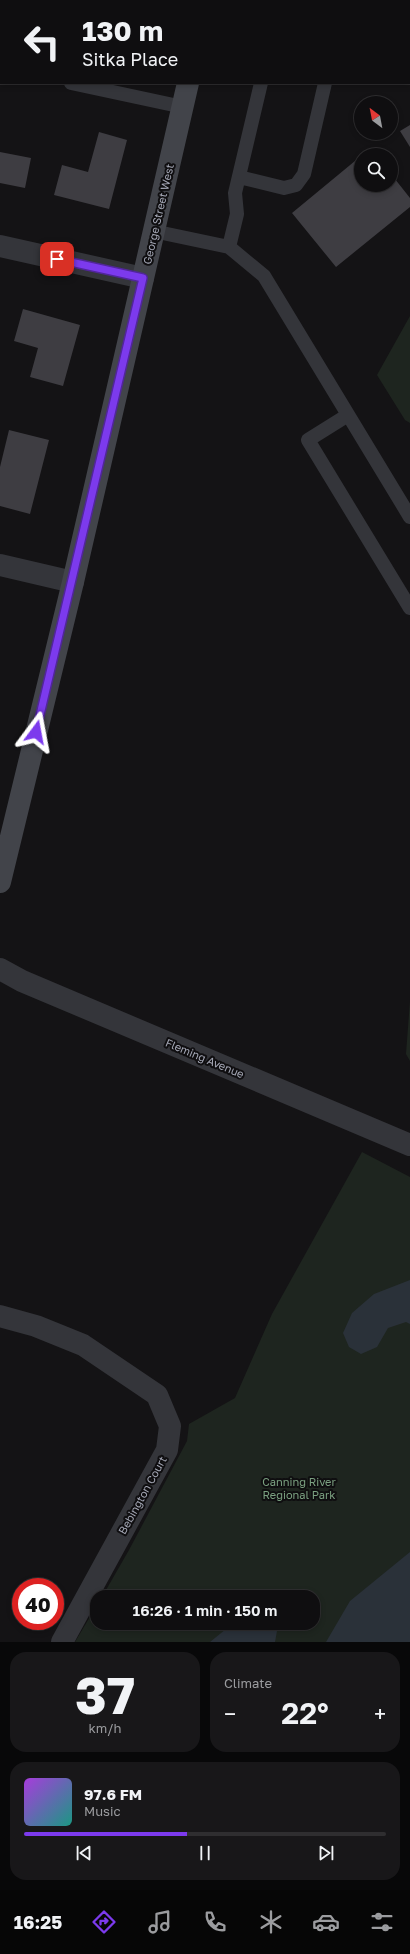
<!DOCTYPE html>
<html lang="en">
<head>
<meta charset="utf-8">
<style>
  :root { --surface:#0f0e10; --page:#181719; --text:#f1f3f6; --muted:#9b9c9f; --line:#2f2e30; --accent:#7c3aed }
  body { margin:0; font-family:"Golos Text",sans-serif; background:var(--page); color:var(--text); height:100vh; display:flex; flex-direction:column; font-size:15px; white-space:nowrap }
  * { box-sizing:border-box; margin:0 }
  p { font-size:13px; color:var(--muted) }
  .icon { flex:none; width:22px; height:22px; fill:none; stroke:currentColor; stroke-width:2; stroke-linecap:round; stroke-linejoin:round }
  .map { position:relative; height:1642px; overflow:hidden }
  .drawer { display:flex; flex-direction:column; gap:10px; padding:10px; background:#080809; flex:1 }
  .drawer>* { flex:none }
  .banner { position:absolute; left:0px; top:0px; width:410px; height:84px; box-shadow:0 2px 6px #0003,0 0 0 1px var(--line); background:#0f0e10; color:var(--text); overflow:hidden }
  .needle { width:26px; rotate:328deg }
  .fabs { position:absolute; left:354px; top:96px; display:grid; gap:8px }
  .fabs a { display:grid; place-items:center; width:44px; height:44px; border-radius:50%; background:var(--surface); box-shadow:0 2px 6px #0003,0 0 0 1px var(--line); font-size:20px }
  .speed { position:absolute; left:12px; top:1578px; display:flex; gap:8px; font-size:20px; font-weight:700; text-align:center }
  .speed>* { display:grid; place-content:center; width:52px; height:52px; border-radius:50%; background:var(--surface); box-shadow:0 2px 6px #0003,0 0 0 1px var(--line); line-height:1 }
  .speed .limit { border:6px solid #d22; background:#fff; color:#111 }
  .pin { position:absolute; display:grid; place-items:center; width:34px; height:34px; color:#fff; margin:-17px; border-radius:8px; box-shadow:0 2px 6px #0006 }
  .me { position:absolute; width:44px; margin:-22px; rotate:13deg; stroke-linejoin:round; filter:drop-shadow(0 0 3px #0008) }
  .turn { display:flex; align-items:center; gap:14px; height:84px; padding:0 16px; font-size:18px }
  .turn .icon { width:52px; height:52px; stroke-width:2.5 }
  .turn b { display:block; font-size:28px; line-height:34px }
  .big { font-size:30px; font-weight:600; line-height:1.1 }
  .drawer .tile { flex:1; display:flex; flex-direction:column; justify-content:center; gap:6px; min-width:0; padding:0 14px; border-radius:16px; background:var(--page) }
  .drawer .dial { align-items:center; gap:0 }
  .dial b { font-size:52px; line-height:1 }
  .song { display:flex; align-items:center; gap:12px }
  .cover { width:48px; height:48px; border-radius:6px; background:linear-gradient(135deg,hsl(280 70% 55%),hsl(170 70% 35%)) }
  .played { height:4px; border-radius:2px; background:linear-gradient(90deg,var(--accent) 45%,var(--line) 45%) }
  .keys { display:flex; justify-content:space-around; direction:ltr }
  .heat { display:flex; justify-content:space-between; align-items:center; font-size:22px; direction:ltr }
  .drawer .tiles { flex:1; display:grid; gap:10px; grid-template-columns:1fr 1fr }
  .tile:last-child { grid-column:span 2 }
  .trip { position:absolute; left:90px; top:1590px; width:230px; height:40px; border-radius:16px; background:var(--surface); box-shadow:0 2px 6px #0003,0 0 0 1px var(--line); font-weight:600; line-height:40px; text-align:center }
  .tabs { display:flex; height:64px; justify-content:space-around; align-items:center; background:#060606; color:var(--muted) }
  .tabs .icon { width:28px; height:28px }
  .tabs .current { color:var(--accent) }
  .tabs b { font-size:18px; color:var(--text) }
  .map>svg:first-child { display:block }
</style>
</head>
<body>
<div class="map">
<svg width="410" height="1642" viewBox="0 0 410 1642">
  <rect width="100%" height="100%" fill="#141315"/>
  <path fill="#201f22" d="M0 0H174L1 1V42Z"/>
  <path fill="#1e251f" d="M410 316V423L405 420 377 375Z
    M410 1001V1061L406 1054Z
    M362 1152 410 1177V1642H75L97 1605V1623H313V1597H102L129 1550 187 1441 189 1424 235 1398 272 1314Z"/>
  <path fill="#2a3139" d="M410 1280V1324L406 1322 388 1328 377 1347 361 1354 349 1347 343 1333 352 1313 374 1294Z
    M410 1552V1642H326L350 1601Z
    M238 1623H275L277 1631 275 1642H210L231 1625Z"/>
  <path fill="#3e3d42" d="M410 125V147L400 131Z
    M99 132 127 140 109 209 54 195 62 165 88 172Z
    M370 149 375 155H363Z
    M0 152 31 158 25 188 0 183Z
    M361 156V185H391V174L410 198V207L336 267 292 213Z
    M23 309 80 325 63 386 30 377 38 348 14 341Z
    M9 430 49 440 30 514 0 506V467Z"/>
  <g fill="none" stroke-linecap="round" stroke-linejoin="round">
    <path stroke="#34353a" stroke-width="14" d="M280 1V0
      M344 1V0
      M0 67 1 68
      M71 83 183 107
      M239 177 284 188 296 185 304 174 325 83
      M153 231 229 247 264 276 410 517
      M229 247 237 214 235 193 261 83
      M348 415 308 440 410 608"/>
    <path stroke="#34353a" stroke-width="22" d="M0 246 143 278
      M0 565 73 582
      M0 969 22 981 410 1145
      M0 1316 36 1326 83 1345 157 1395 170 1426 167 1450 62 1642"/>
    <path stroke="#42444a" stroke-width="22" d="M207 1V0
      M0 882 73 582 188 83"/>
  </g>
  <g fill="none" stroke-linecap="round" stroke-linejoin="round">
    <g stroke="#51269a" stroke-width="10">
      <path id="route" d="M36 732 143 278 57 259"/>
    </g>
    <use href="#route" stroke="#7c3aed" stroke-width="7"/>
  </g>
  <g text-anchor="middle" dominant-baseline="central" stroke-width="4" stroke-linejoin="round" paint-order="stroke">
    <g font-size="11" fill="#a5a8b6" stroke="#0f0e10">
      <text transform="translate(158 214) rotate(-77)">George Street West</text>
      <text transform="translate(205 1058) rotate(23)">Fleming Avenue</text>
      <text transform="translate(142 1495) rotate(-61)">Bebington Court</text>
    </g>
    <g font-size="11" fill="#7ba181" stroke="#0f0e10">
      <text x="299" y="1481">Canning River<tspan x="299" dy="13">Regional Park</tspan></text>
    </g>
  </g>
</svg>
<div class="fabs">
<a><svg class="needle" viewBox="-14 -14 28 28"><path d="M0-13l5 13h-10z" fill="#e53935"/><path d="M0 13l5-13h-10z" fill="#9b9c9f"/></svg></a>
<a><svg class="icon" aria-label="search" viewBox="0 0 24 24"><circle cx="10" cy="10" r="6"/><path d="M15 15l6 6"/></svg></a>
</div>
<div class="speed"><div class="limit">40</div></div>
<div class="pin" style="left:57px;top:259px;background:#d93025"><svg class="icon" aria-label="arrive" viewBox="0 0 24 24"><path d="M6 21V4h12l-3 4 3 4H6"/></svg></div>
<svg class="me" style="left:36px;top:732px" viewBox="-20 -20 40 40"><path d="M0-17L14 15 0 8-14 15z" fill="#7c3aed" stroke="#fff" stroke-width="4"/></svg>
<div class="trip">16:26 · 1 min · 150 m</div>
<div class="banner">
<div class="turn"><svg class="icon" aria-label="left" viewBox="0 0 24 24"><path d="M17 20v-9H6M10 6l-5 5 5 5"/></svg><div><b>130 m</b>Sitka Place</div></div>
</div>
</div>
<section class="drawer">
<div class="tiles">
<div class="tile dial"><b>37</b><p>km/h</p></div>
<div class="tile"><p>Climate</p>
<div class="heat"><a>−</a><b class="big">22°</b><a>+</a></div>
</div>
<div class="tile">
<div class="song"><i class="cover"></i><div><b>97.6 FM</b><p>Music</p></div></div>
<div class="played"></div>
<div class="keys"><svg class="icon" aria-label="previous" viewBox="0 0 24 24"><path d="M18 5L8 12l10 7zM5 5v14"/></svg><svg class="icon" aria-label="pause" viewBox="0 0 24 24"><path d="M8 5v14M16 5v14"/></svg><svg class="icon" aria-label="next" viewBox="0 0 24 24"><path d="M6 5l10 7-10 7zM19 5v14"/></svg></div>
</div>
</div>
</section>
<nav class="tabs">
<b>16:25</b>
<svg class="icon current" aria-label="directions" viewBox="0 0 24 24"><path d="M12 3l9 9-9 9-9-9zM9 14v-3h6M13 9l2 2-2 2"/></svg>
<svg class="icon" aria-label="music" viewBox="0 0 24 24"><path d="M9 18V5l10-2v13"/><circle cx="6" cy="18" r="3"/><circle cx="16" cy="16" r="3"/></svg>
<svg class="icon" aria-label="phone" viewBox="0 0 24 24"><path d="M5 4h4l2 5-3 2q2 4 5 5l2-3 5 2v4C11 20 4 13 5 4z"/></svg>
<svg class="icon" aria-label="climate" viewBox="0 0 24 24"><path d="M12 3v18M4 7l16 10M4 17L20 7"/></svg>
<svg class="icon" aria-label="car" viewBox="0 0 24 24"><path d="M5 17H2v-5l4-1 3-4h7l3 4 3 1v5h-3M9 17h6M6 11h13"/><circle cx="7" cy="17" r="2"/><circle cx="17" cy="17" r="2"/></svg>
<svg class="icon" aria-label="filters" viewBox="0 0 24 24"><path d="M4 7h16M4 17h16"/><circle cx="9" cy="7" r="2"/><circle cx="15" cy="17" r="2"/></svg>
</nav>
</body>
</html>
